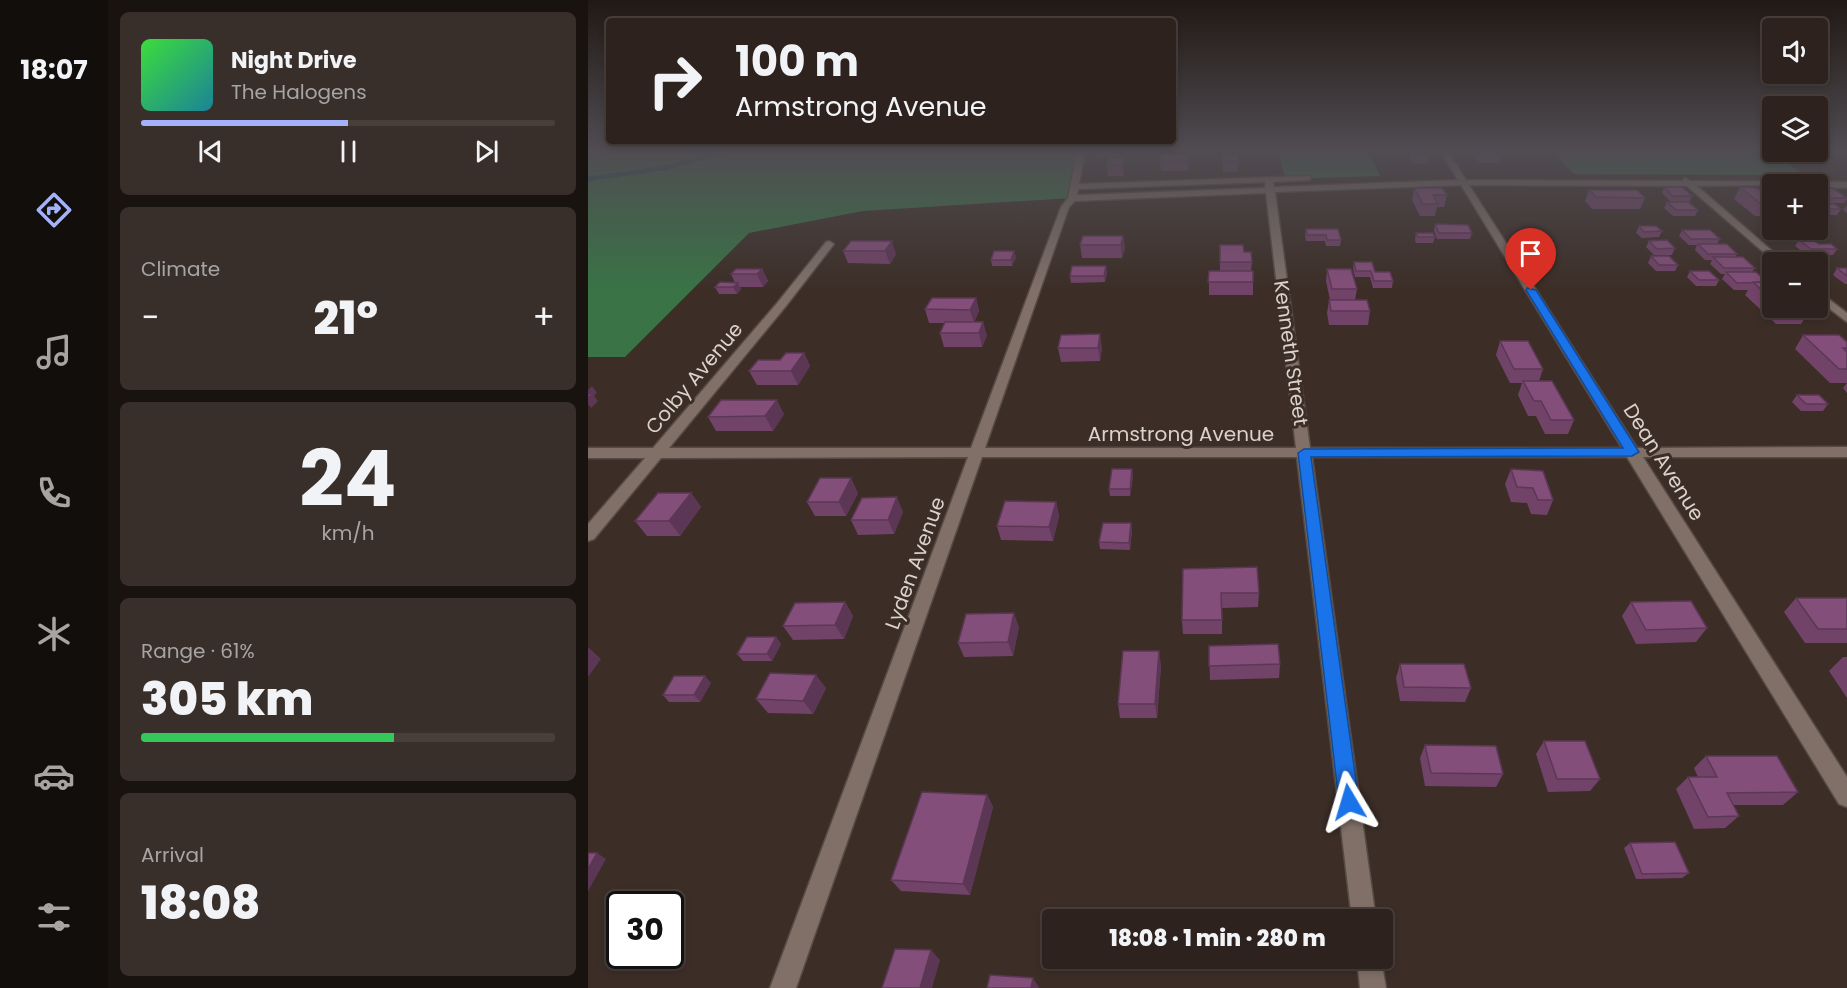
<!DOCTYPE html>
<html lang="en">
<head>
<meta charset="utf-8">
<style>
  :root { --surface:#2d221d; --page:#392f2a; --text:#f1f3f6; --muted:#a7a4a4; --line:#483f3b; --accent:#a4b2fc }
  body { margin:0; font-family:Poppins,sans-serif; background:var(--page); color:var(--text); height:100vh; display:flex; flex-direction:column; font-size:22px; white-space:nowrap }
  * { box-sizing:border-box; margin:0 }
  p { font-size:20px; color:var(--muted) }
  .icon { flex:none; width:33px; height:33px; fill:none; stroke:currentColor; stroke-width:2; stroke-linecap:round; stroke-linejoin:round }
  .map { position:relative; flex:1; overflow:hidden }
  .drawer { display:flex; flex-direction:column; gap:12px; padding:12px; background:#191310; width:480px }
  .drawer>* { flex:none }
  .banner { position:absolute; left:18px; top:18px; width:570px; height:126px; border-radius:6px; box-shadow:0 3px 9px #0003,0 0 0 2px var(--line); background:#2d221d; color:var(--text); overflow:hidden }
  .tools { position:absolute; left:1174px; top:18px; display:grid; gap:12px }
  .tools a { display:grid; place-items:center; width:66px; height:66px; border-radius:6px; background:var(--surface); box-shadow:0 3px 9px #0003,0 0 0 2px var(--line); font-size:30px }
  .speed { position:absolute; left:18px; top:891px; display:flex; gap:12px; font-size:30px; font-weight:700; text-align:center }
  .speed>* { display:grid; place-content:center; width:78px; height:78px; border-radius:50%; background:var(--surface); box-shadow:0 3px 9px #0003,0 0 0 2px var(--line); line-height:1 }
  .speed .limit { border:3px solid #111; border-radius:9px; background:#fff; color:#111 }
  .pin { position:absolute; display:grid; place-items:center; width:51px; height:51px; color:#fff; margin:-62px -26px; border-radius:50% 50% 50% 0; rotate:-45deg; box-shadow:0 0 6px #0007 }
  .pin .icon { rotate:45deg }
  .me { position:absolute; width:66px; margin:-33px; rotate:353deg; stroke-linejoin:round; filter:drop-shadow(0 0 4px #0008) }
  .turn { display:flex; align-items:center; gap:21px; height:126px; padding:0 30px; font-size:27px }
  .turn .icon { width:78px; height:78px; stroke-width:2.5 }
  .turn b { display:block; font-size:42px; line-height:51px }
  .big { font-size:45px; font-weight:800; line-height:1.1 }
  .drawer .card { flex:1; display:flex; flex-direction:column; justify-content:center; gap:9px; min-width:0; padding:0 21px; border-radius:9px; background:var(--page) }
  .drawer .dial { align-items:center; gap:0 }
  .dial b { font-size:78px; line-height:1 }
  .song { display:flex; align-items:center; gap:18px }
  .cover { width:72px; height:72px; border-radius:9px; background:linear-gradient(135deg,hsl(120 70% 55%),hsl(190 70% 35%)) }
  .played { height:6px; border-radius:3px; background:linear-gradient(90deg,var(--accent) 50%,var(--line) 50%) }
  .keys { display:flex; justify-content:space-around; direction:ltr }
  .heat { display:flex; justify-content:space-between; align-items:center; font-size:33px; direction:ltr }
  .charge { height:9px; border-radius:4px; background:linear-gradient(90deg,#34c759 61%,var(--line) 0) }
  .trip { position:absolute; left:454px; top:909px; width:351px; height:60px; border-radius:6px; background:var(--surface); box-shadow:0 3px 9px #0003,0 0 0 2px var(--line); font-weight:800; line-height:60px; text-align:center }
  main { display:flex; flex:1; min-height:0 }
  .tab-bar { display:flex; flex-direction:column; width:108px; justify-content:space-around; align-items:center; background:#120e0c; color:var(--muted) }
  .tab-bar .icon { width:42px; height:42px }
  .tab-bar .selected { color:var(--accent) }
  .tab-bar b { font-size:27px; color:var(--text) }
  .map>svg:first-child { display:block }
</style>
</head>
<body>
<main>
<nav class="tab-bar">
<b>18:07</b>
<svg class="icon selected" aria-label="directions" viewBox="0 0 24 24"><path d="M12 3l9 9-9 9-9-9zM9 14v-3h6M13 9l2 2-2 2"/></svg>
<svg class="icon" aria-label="music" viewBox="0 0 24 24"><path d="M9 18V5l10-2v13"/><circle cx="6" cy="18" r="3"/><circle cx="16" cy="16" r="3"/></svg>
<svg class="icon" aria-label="phone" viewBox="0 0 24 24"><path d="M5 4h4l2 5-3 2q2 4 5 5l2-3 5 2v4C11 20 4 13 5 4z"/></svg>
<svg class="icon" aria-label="climate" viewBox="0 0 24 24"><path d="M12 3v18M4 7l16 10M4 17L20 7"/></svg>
<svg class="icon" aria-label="car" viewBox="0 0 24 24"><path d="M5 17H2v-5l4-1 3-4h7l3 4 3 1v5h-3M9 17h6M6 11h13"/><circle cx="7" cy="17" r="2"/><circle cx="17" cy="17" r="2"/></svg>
<svg class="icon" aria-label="filters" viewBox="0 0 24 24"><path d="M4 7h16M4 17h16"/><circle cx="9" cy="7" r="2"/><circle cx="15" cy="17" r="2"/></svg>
</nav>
<section class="drawer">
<div class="card">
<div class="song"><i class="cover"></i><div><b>Night Drive</b><p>The Halogens</p></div></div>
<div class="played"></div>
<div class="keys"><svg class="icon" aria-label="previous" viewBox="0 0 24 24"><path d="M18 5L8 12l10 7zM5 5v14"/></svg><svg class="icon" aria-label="pause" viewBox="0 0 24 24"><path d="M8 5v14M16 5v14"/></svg><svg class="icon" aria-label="next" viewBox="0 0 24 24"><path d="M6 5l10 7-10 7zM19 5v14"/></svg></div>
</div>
<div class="card"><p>Climate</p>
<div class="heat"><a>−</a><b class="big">21°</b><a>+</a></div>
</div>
<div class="card dial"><b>24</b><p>km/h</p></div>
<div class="card"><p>Range · 61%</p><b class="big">305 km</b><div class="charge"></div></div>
<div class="card"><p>Arrival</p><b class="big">18:08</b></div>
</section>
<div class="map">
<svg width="1259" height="988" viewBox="0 0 1259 988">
  <rect width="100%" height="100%" fill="#3c2e27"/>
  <path fill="#397346" d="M0 151H493L484 198 275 211 161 233 37 357H0Z
    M690 151H780L792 176 697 179Z
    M964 151H1181L1217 175 986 174Z"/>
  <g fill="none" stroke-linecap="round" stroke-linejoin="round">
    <path stroke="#1d515a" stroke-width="4.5" d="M0 179 76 168 140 151"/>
    <g stroke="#564b44" stroke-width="3">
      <path id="street" d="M489 151H497L491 184 719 176H722V180L685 182 686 187 870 180 852 151H860L878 180 1094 181 1097 178 1103 181 1259 182V188L1230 187V184L1109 186 1197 262H1187L1099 186 881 185 1049 448 1259 447V457H1055L1259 777V807L1251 804 1039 457H724L788 920H764L709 457H394L208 988H182L380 457 73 458 6 539 0 541V524L57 458H0V448H65L190 302 238 242 241 241 246 244 198 306 81 448H383L473 207 480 198ZM677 182V188L489 195 490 189ZM873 185 1034 448H722L687 192ZM678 193 708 448H397L481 207 487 201Z
        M1230 291 1259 313V322L1230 300Z
        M769 958H793L798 988H772Z"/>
    </g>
    <use href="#street" fill="#807068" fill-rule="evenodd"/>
  </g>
  <path fill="#714368" d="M509 151H529L528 156 509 157Z
    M823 151H841L842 153 840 164H826L822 158Z
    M883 151H913V152L911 163H891Z
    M601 154V165L600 171H573L572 160Z
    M634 155 650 161 649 172H635Z
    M535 158 536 169 535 176H520L519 165Z
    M1076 187 1104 196 1101 202 1110 210 1107 216H1085L1076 208 1079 202H1083L1074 193Z
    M1152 187 1185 200V216H1167L1146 199Z
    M826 188 859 195 856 207H849L847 216H832L824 200Z
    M1230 188 1259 197V199L1256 203H1238L1230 198Z
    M1001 190 1057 198 1052 209H1004L997 201Z
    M1234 204 1253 209 1249 215H1238L1231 210Z
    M1259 205V213L1255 210Z
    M847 224 884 233 882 239H849L846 230Z
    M1051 226 1074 231 1071 237 1054 238 1048 233Z
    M718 229H750L753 240 752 246H738L737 241H718L717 235Z
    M1094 230 1132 239 1129 244 1149 254 1147 257 1167 268 1164 272 1179 282H1185V308H1218L1222 310 1213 324H1188L1157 295 1160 290H1146L1134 279 1137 274H1133L1122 264 1124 260H1117L1107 250 1109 245H1101L1091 236Z
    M828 233 847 237 845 243H828L827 240Z
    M535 236 537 248 534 258H494L492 245Z
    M1211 240 1231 244 1249 249 1245 255H1219L1207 246Z
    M263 241 308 254 302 264 260 263 255 251Z
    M1061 241 1087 248 1084 255H1066L1058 247Z
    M632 245 656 252 664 262 663 271 665 282V295H621V271H632Z
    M1063 256 1090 265 1087 271H1068L1060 263Z
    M428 257 424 266H404L403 260Z
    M766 262 805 281 804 288H785L782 277H767L765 268Z
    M1249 268H1259V284H1257L1245 275Z
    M174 269 180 281 175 287H152L153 289 149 294H131L127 287 147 283 143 274Z
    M739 269 769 289 767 300 782 311 780 325H741L739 313 741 300H742L738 281Z
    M1102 271 1131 280 1128 286H1108L1099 277Z
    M519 272 517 282 483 283 482 276Z
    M388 298 391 311 386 322 399 335 394 347H356L352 333 357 323H341L337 309Z
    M473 335 514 348 512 361 473 362 470 348Z
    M1215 335 1259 342V393L1255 388 1259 383H1242L1207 349Z
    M912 341 955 369 951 381 986 420 980 434H957L948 416H940L930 395 934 383H922L908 355Z
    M216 353 222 366 210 385H169L161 371Z
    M1209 395 1240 404 1235 411H1213L1204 402Z
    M196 414 185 431H128L120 417Z
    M923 469 965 500 959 515 943 514 939 503 923 502 917 484Z
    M545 476 542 496H522L521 489Z
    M103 493 113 507 92 536H59L47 521Z
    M270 493 258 516H227L219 502Z
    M468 502 471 516 465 541 413 540 409 526Z
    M315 512 306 534 270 535 263 520Z
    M544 530 542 550 512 549 511 542Z
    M595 569 671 593 670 607 634 608V634H595L594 620Z
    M1208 598H1259V643H1217L1196 612Z
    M257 602 265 616 256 639 205 640 195 626Z
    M1043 602 1119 628 1108 642 1048 644 1034 616Z
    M431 627 425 656 376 657 370 643Z
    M188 637 193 644 184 661H155L149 654Z
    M621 646 692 664 691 678 622 680Z
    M1255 657H1259V698L1241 671Z
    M812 664 883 688 877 702 812 701 808 678Z
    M573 665 569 718H532L530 704Z
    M123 683 112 702H81L75 695Z
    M238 688 225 714 180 713 168 699Z
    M956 741 1012 779 1002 791 960 792 948 754Z
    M837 745 915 774 908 787 837 786 832 758Z
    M1118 756 1210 792 1195 805H1145L1151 816 1137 828 1106 829 1088 789 1100 777H1110L1106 768Z
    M399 795 405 807 382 895 313 891 303 880Z
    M1042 843 1101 873 1094 878 1048 879 1036 848Z"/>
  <path fill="#5c3755" d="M601 154V165L600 171 599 160Z
    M535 158 536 169 535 176 534 165Z
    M535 236 537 248 534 258 533 245Z
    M304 241 308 254 302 264 297 251Z
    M426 251 428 257 424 266 423 260Z
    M518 266 519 272 517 282 516 276Z
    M174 269 180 281 175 287 169 274Z
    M150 283 153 289 149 294 145 287Z
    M388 298 391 311 386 323 382 310Z
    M395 322 399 335 394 347 391 333Z
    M512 334 514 348 512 361 510 348Z
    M216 353 222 366 210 385 203 371Z
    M4 386 9 393 6 396 10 401 3 408 0 404V390Z
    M189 400 196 414 185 431 177 416Z
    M544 469 545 476 542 496V489Z
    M263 478 270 493 258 516 251 502Z
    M103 493 113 507 92 536 81 521Z
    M309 497 315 512 306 534 300 520Z
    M468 502 471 516 465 541 461 527Z
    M543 523 544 530 542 550 541 543Z
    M257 602 265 616 256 639 247 625Z
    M426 613 431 627 425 656 420 642Z
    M188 637 193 644 184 661 179 654Z
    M0 647 13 659 0 677Z
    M571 651 573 665 569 718 567 704Z
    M228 675 238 688 225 714 215 701Z
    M117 676 123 683 112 702 106 695Z
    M399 795 405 807 382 895 375 884Z
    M9 853 18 859 0 891V869Z
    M343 950 352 960 344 988H332Z
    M445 978 451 987 450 988H443Z"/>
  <path fill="#834e79" stroke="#5c3755" stroke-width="1.5" d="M826 151H841L842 153H827Z
    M893 151H913V152H894Z
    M574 154H601L599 160H572Z
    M634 155H649L650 161H635Z
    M521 158H535L534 165H519Z
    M1076 187H1094L1104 196H1085Z
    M1152 187 1169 188 1185 200V204H1173Z
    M826 188H854L859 195H845L850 204H835Z
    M1230 188H1244L1259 198H1241L1230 190Z
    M1001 190H1049L1057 198 1008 197Z
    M1079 202H1100L1110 210H1088Z
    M1234 204H1246L1253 209H1242Z
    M847 224 880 225 884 233H851Z
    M1051 226H1068L1074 231 1056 232Z
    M718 229H750L753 240H739L738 235H719Z
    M1094 230H1122L1132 239H1103Z
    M828 233H845L847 237H830Z
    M495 236H535L533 245H492Z
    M1079 240 1087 248 1069 249 1061 241Z
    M1211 240H1225L1231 244H1243L1249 249H1223Z
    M263 241H304L297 251H255Z
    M1110 244H1139L1149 254H1120Z
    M632 245H655L656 252H663L664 262H632Z
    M406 251H426L423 260H403Z
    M1063 256H1081L1090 265H1071Z
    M1125 257H1155L1167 268H1136Z
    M766 262H784L787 272H802L805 281H786L783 271H768Z
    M484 266H518L516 276H482Z
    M1249 268H1259V276Z
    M148 269H174L169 274H143Z
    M739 269H763L769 289H744Z
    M621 271H665V282H620Z
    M1102 271H1121L1131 280H1111Z
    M1138 272H1168L1179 282 1149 283Z
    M132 282 150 283 145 287H127Z
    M1165 282H1185V301Z
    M344 298H388L382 310 337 309Z
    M741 300H779L782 311H743Z
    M1192 308H1218L1222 310H1196Z
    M357 322H395L391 333H352Z
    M512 334 510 348H470L473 335Z
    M1215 335H1251L1259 342V348H1255L1259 352V369H1251Z
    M912 341H940L955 369H926Z
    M198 353H216L203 371H161L170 360H192Z
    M935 381H964L986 420H963L953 401H946Z
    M0 394H5L0 398Z
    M1209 395H1231L1240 404H1218Z
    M133 400H189L177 416 120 417Z
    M524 469H544L542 489H521Z
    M923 469 955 471 965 500H950L945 488 929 487Z
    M232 478H263L251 502H219Z
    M70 493H103L81 521H47Z
    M309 497 300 520H263L274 498Z
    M417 501 468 502 461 527 409 526Z
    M515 523H543L541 543 511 542Z
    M669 567 671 593H633L634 620H594L595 569Z
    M1208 598H1259V629H1230Z
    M1103 601 1119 628 1058 630 1043 602Z
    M257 602 247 625 195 626 207 603Z
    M426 613 420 642 370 643 378 614Z
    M159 637H188L179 654H149Z
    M690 644 692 664 621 666V646Z
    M535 651H571L567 704H530Z
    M812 664H876L883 688 816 687Z
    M182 673 228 675 215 701 168 699Z
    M86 676H117L106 695H75Z
    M956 741H997L1012 779H969Z
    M837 745 908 746 915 774 843 773Z
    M1118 756H1189L1210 792 1139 793 1151 816 1120 817 1100 777H1129Z
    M334 792 399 795 375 884 303 880Z
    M1087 842 1101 873 1054 874 1042 843Z
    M0 853H9L0 869Z
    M307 949 343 950 332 988H294Z
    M402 975 445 978 443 988H399Z"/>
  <linearGradient id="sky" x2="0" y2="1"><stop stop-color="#211915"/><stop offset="0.52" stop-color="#504c52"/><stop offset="1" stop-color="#504c52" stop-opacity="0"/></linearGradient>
  <rect width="1259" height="289" fill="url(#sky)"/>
  <path fill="#1a73e8" stroke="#114b97" stroke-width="1.5" d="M939 288 948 290 1051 452 1044 456 723 457 771 802 768 809 761 811 754 809 751 802 710 453 716 449 1035 448 938 290Z"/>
  <g text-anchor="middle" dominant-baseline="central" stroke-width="6" stroke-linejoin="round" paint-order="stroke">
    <g font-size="20" fill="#dbd2cd" stroke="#3c2e27">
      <text transform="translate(703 353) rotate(82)">Kenneth Street</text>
      <text transform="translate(106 378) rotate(-50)">Colby Avenue</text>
      <text x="593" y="434">Armstrong Avenue</text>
      <text transform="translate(1076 462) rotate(58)">Dean Avenue</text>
      <text transform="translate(327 563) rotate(-70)">Lyden Avenue</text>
    </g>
  </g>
</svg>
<div class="tools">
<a><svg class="icon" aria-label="sound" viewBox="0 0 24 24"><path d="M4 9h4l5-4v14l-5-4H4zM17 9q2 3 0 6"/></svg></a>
<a><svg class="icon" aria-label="layers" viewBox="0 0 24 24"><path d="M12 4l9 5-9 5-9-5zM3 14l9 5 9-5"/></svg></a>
<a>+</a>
<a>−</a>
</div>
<div class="speed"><div class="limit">30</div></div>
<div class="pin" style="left:943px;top:290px;background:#d93025"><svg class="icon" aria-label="arrive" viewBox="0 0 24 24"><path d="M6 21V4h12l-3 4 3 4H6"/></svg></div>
<svg class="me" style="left:761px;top:802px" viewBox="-20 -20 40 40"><path d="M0-17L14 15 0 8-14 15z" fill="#1a73e8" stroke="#fff" stroke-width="4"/></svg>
<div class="trip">18:08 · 1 min · 280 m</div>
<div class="banner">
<div class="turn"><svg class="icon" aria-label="right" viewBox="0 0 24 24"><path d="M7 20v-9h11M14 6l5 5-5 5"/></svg><div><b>100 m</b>Armstrong Avenue</div></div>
</div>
</div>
</main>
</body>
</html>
